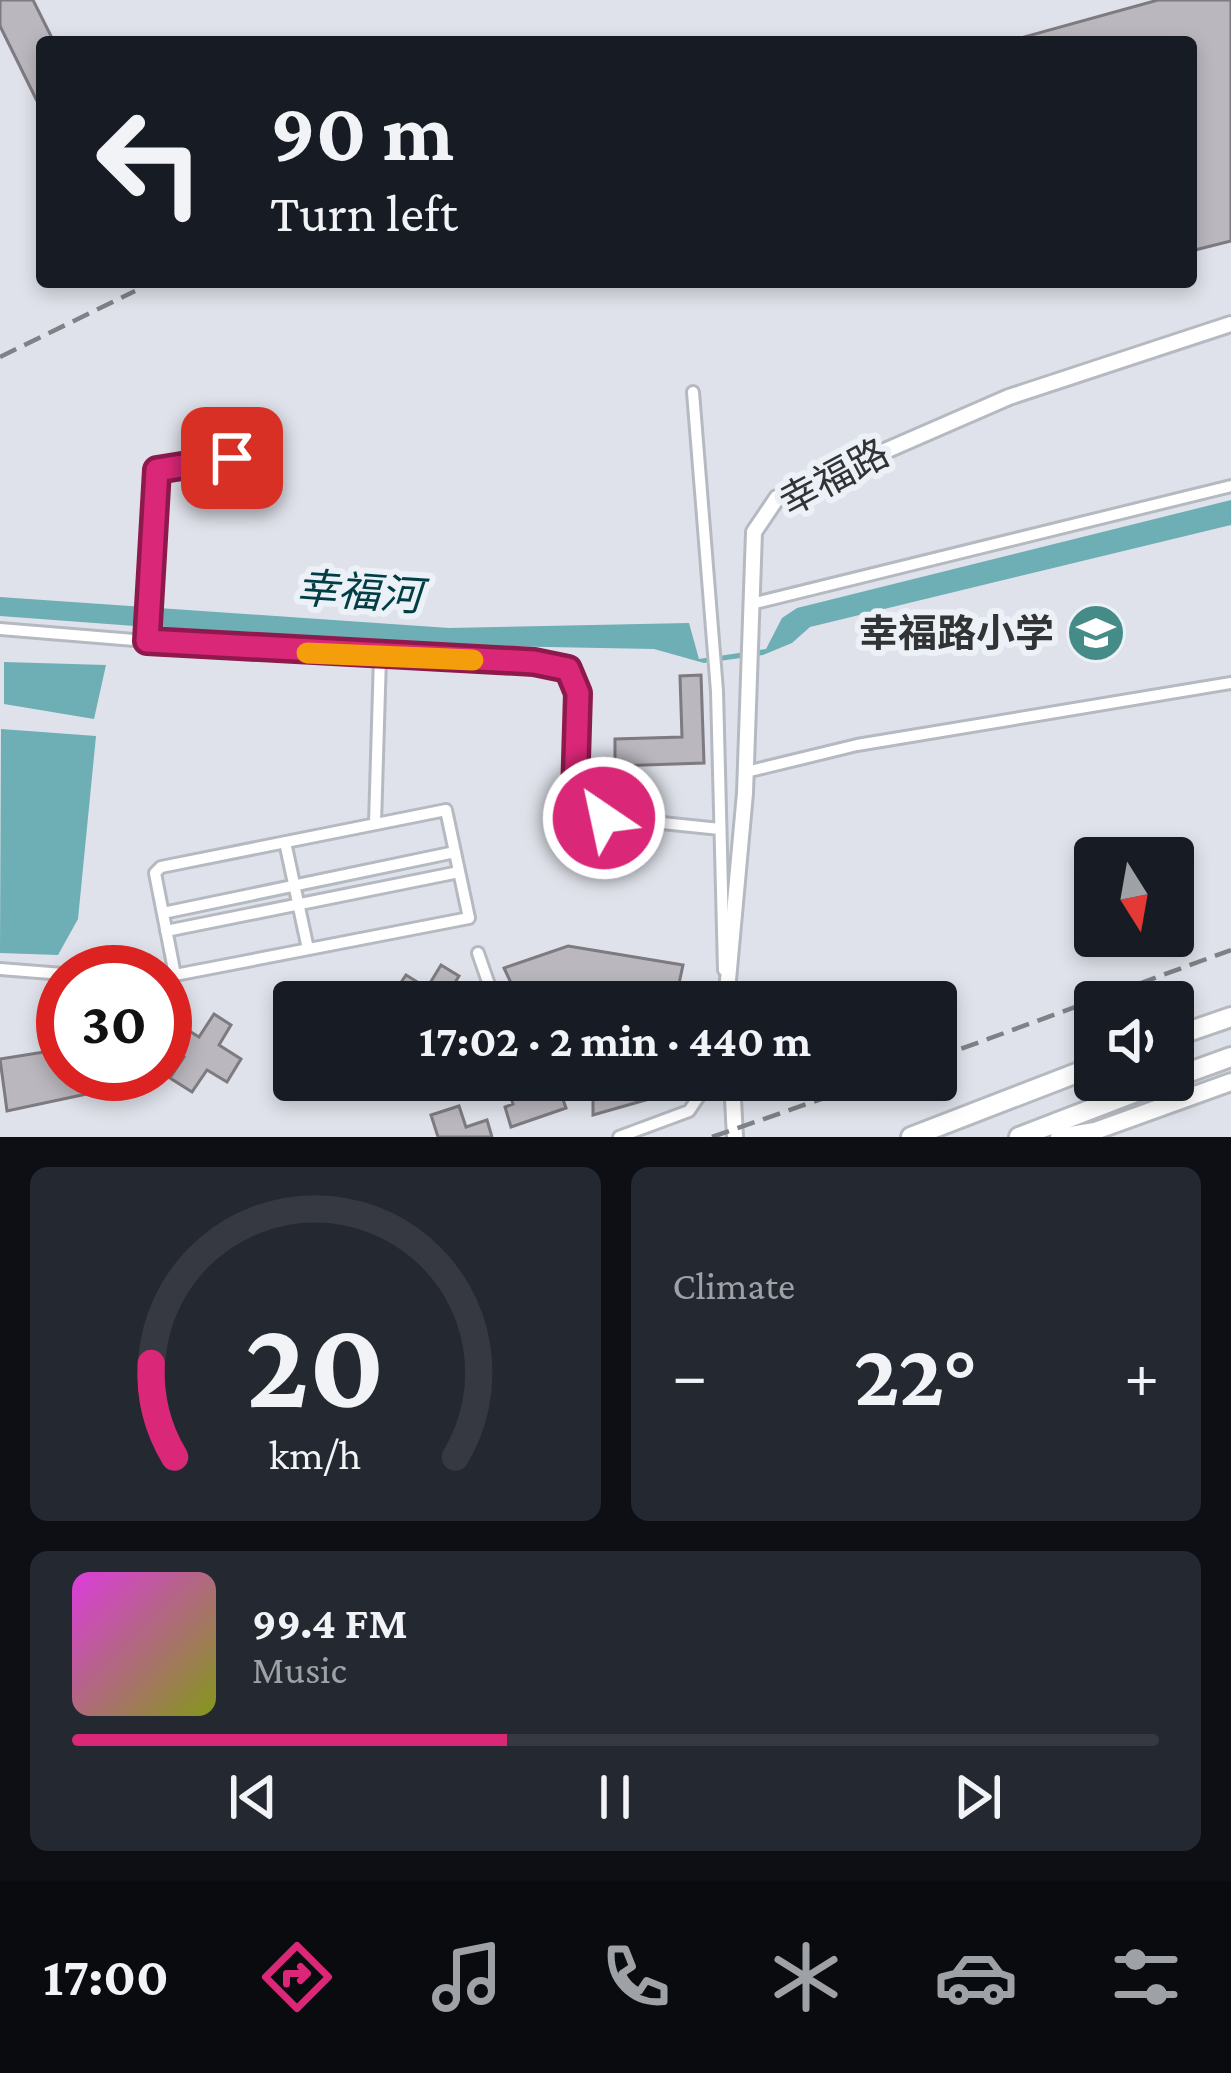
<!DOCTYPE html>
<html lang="en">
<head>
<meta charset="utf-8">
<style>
  :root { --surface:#171b24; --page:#242831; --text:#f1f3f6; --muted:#9ea1a6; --line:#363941; --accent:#db2777 }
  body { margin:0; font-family:"Crimson Pro","Noto Sans SC",serif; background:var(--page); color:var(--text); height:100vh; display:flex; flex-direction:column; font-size:45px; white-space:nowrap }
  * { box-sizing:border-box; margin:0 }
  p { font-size:39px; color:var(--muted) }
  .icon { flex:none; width:66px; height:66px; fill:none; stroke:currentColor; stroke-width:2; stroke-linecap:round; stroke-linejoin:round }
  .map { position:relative; height:1137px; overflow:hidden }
  .panel { display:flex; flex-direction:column; gap:30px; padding:30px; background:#0d0f14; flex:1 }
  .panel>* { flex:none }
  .top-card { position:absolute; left:36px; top:36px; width:1161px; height:252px; border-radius:12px; box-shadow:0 6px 18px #0003; background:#171b24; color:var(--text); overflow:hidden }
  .needle { width:78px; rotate:169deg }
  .buttons { position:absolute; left:1074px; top:837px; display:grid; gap:24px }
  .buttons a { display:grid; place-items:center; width:120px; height:120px; border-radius:12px; background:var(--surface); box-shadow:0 6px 18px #0003; font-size:60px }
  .speed { position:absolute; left:36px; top:945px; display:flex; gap:24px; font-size:60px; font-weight:700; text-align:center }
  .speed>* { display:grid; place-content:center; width:156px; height:156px; border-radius:50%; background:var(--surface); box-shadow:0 6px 18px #0003; line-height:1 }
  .speed .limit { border:18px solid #d22; background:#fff; color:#111 }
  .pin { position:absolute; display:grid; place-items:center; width:102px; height:102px; color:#fff; margin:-51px; border-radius:24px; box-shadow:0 6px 18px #0006 }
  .me { position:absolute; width:132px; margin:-66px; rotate:326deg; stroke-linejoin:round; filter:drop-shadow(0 0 9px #0008) }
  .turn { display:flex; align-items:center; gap:42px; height:252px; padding:0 36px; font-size:54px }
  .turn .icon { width:156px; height:156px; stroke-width:2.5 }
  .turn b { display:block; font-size:84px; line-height:102px }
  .big { font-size:90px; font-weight:700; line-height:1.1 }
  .panel .widget { flex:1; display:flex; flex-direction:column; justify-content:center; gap:18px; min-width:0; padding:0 42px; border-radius:18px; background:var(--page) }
  .panel .dial { align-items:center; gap:0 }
  .dial svg { height:312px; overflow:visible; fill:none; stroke:var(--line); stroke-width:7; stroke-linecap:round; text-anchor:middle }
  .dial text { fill:var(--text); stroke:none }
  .song { display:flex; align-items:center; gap:36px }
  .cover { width:144px; height:144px; border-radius:18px; background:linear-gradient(135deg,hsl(300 70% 55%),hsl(70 70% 35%)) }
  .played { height:12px; border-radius:6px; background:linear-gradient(90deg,var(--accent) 40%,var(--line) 40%) }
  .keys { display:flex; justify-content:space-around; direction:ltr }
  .heat { display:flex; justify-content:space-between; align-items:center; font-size:66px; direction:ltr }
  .panel .tiles { flex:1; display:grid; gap:30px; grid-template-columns:1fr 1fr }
  .widget:last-child { grid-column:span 2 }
  .trip { position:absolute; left:273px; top:981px; width:684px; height:120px; border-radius:12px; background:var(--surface); box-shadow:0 6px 18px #0003; font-weight:700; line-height:120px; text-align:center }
  .tabs { display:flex; height:192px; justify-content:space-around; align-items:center; background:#090b0e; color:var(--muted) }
  .tabs .icon { width:84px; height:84px }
  .tabs .current { color:var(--accent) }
  .tabs b { font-size:54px; color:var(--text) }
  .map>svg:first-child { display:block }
</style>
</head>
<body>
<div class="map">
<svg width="1231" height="1137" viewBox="0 0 1231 1137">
  <rect width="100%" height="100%" fill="#dfe2ea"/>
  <path fill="#6eaeb5" d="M1231 500V525L810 627 792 643 763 655 704 663 654 649 376 644 0 616V597L449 628 689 623 699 659 766 649 782 618 797 608Z
    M4 662 106 665 94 719 4 704Z
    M1 729 96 736 78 919 58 955 0 953Z"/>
  <path fill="#bab7be" stroke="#7d7a80" stroke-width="3" d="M0 0H33L54 42H42V111L0 26Z
    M1158 0H1231V241L1191 251V42H1006Z
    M701 675 704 763 615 766V739L682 737 680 676Z
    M568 946 683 965 675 1002H520L504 968Z
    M441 965 459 976 443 1002H402L392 996 406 975 427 988Z
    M214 1014 231 1025 219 1045 241 1059 227 1082 207 1070 192 1092 170 1078 184 1057 165 1044 178 1024 199 1037Z
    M63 1049V1077L121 1074 124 1086 7 1111 0 1059Z
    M505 1080H547L551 1091 559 1088 566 1108 511 1127 505 1107 513 1104Z
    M593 1080 651 1088 649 1099 593 1115Z
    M459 1106 466 1127 487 1120 492 1137H438L431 1115Z"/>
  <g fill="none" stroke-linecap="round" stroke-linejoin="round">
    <g stroke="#b5b9c0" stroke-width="16">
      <path id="minor" d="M693 392 717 691 724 970
        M751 604 1231 486
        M0 629 257 650 534 662 568 669 578 693 575 794 586 808 604 817 720 829
        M147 641 157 470 232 458 234 475
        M746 772 857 745 1231 683
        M446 810 469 918 175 975 155 873 161 867Z
        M375 824 380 657
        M285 842 308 949
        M163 913 455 852
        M166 931 459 872
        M478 953 495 1002
        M0 969 63 974
        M675 1080 733 1093
        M619 1137 689 1111 705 1087"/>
    </g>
    <g stroke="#b5b9c0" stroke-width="20">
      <path id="tertiary" d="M726 1002 745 793 754 532 777 498 1009 397 1231 324
        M732 1080 735 1137"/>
    </g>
    <g stroke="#b5b9c0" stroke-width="22">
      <path id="primary" d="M1059 1137 1095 1131 1231 1082"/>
    </g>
    <g stroke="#b5b9c0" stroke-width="24">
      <path id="trunk" d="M1173 1037 1231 1017
        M1173 1078 1231 1057
        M911 1137 1095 1066
        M1019 1137 1167 1080"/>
    </g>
    <use href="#minor" stroke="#fff" stroke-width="10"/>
    <use href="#tertiary" stroke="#fff" stroke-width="14"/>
    <use href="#primary" stroke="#fff" stroke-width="16"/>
    <use href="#trunk" stroke="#fff" stroke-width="18"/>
    <path stroke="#7e8185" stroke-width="4.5" stroke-dasharray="18 9" stroke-linecap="butt" d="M0 357 135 291
      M936 1058 1231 950
      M712 1137 876 1080"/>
  </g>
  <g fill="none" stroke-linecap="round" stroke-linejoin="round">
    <g stroke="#8e194d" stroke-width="30">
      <path id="route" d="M232 458 157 470 147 641 534 662 568 669 578 693 575 794 604 818"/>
    </g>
    <use href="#route" stroke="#db2777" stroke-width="21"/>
    <path stroke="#f59e0b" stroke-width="21" d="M307 653 473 660"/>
  </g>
  <defs>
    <g id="school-disc" transform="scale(3)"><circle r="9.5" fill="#458c88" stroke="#ecf0f7"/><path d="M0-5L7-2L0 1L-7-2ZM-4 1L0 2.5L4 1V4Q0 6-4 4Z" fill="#fff"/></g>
  </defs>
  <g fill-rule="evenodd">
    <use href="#school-disc" x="1096" y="633"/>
  </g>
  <g text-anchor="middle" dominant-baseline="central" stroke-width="12" stroke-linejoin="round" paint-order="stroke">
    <g font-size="39" fill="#313335" stroke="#ecf0f7">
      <text transform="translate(834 477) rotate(-28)">幸福路</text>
    </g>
    <g font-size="39" font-weight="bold" fill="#313335" stroke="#ecf0f7" text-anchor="end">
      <text x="1054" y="633">幸福路小学</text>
    </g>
    <g font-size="42" font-style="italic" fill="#003e44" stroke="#ecf0f7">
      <text transform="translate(359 592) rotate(4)">幸福河</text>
    </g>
  </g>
</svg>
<div class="buttons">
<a><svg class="needle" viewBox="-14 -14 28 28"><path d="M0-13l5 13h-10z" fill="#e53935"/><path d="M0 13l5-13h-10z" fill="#9ea1a6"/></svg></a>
<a><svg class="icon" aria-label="sound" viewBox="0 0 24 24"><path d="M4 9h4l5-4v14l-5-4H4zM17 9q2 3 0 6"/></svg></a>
</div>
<div class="speed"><div class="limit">30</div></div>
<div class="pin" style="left:232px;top:458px;background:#d93025"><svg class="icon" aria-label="arrive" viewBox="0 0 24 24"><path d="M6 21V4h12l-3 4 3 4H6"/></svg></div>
<svg class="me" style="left:604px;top:818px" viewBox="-20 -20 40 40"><circle r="17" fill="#db2777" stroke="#fff" stroke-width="3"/><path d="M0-11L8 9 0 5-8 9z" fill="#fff"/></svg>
<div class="trip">17:02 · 2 min · 440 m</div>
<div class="top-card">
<div class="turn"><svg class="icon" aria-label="left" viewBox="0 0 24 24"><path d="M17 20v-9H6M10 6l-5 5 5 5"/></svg><div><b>90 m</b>Turn left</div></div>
</div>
</div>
<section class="panel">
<div class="tiles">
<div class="widget dial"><svg viewBox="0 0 100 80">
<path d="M14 69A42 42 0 1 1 86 69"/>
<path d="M14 69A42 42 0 0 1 8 45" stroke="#db2777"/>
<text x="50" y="56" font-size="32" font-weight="700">20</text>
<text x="50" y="72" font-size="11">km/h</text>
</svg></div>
<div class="widget"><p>Climate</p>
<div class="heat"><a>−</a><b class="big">22°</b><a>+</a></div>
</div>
<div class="widget">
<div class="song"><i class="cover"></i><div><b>99.4 FM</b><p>Music</p></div></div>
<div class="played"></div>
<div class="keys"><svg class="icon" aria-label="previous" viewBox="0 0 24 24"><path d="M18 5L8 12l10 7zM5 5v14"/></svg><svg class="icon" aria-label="pause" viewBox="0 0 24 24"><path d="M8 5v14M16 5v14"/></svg><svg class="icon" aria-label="next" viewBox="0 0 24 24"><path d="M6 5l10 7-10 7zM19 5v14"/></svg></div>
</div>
</div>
</section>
<nav class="tabs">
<b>17:00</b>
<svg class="icon current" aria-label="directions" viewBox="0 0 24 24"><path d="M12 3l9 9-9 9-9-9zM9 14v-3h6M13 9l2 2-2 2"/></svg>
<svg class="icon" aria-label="music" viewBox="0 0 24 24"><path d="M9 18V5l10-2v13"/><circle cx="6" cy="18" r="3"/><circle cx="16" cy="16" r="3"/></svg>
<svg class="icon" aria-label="phone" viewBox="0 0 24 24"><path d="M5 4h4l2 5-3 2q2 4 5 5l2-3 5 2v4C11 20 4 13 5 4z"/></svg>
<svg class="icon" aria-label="climate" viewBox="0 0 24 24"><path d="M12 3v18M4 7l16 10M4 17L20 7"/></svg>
<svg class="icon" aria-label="car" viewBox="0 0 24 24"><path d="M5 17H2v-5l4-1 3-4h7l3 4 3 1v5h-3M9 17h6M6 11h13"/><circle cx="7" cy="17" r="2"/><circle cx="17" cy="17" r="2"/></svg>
<svg class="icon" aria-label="filters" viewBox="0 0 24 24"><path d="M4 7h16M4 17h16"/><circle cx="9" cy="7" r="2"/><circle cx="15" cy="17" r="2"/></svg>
</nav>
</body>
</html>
